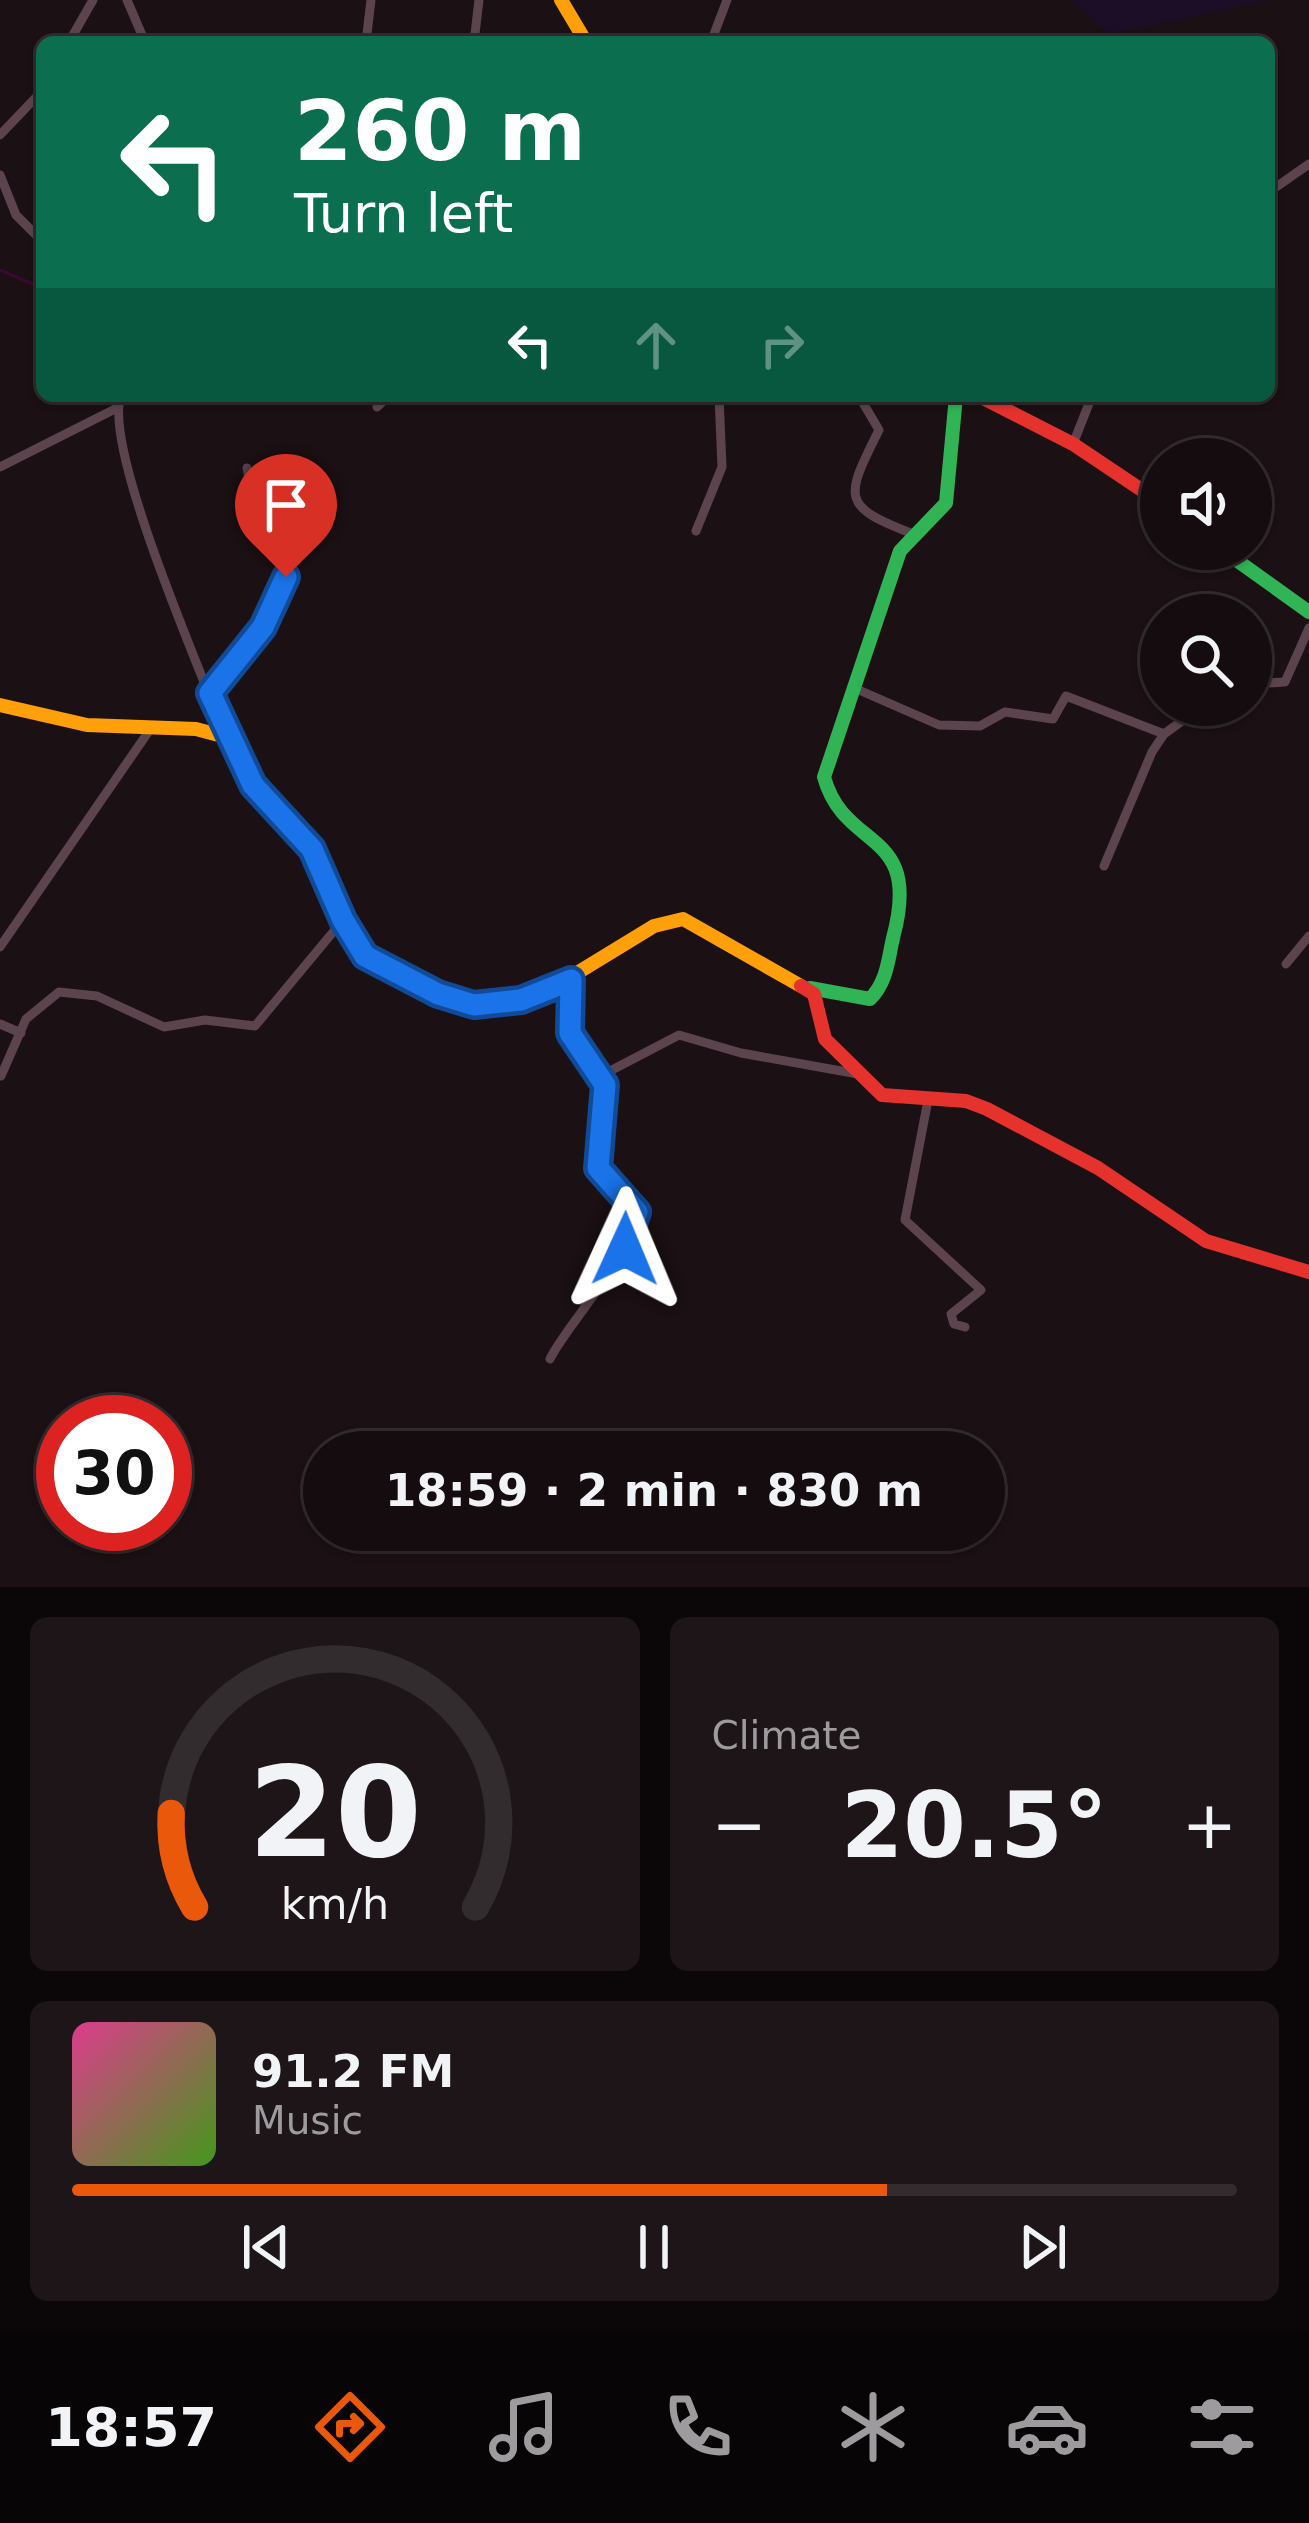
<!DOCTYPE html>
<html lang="en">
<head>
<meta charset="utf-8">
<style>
  :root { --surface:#140c0e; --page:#1d1517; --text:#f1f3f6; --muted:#9d9b9e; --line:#332c2e; --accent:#ea580c }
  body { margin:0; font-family:"DejaVu Sans",sans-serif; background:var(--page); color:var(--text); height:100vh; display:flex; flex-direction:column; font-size:45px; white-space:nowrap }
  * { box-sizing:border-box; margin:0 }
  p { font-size:39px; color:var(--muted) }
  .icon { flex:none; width:66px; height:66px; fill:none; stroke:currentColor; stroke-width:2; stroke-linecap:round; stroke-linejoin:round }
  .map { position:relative; height:1587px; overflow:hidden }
  .drawer { display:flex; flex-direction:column; gap:30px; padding:30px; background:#0b0708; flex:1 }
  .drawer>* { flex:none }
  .top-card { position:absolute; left:36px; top:36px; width:1239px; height:366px; border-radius:18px; box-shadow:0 3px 9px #0004,0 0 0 3px var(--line); background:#0b6e4f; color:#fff; overflow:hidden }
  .buttons { position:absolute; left:1140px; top:438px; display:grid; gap:24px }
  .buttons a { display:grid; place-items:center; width:132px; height:132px; border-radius:50%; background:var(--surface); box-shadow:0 3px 9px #0004,0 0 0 3px var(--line); font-size:60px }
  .speed { position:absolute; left:36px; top:1395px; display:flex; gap:24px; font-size:60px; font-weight:700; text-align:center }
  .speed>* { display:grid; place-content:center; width:156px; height:156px; border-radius:50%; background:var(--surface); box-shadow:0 3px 9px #0004,0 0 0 3px var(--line); line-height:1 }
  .speed .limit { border:18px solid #d22; background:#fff; color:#111 }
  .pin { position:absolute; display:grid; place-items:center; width:102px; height:102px; color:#fff; margin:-123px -51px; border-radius:50% 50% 50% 0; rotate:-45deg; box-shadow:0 0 12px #0007 }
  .pin .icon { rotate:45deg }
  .me { position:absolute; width:132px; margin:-66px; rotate:1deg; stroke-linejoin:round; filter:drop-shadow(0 0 9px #0008) }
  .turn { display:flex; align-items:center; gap:42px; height:252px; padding:0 60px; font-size:54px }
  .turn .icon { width:156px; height:156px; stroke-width:2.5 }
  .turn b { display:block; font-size:84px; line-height:102px }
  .lanes { display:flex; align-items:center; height:114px; padding:0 60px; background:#0003; justify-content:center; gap:60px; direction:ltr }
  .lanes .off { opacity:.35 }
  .big { font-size:90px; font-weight:800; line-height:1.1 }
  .drawer .card { flex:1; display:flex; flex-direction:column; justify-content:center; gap:18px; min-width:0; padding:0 42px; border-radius:18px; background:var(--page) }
  .drawer .dial { align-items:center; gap:0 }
  .dial svg { height:312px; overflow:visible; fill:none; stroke:var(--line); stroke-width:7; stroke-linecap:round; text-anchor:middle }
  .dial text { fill:var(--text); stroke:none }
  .song { display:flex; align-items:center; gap:36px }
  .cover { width:144px; height:144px; border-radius:18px; background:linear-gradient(135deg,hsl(330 70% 55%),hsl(100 70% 35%)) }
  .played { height:12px; border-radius:6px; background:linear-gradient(90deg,var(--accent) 70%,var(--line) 70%) }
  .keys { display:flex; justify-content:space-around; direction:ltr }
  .heat { display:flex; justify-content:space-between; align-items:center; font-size:66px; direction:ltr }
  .drawer .tiles { flex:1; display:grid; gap:30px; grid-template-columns:1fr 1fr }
  .card:last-child { grid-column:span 2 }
  .trip { position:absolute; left:303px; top:1431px; width:702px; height:120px; border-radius:60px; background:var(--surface); box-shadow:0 3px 9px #0004,0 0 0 3px var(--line); font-weight:800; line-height:120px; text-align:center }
  .dock { display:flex; height:192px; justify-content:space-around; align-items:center; background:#080506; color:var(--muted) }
  .dock .icon { width:84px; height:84px }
  .dock .selected { color:var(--accent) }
  .dock b { font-size:54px; color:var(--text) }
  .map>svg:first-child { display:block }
</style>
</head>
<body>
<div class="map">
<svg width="1309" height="1587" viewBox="0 0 1309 1587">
  <rect width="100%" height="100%" fill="#1b1013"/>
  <path fill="#1d0e27" d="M1070 0H1271L1111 34Z"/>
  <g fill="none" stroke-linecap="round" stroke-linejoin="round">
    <path stroke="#3b0830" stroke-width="3" d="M0 270 42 288
      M96 396V404"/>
    <path stroke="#5c444e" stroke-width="9" d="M127 0 145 42
      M69 42 93 0
      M366 42 371 0
      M474 42 479 0
      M711 42 727 0
      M0 135 42 91
      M0 175 16 215 42 241
      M1269 192 1309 164
      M121 396C102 447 203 676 226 737
      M859 396 879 430C845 498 840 506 913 534
      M377 407 389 396
      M1073 444 1092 396
      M0 467 117 408
      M696 531 722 467 719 396
      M1251 684 1285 682 1309 628
      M852 687 939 725 980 726 1005 712 1053 719 1066 696 1164 734
      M210 693 263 627 286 584 281 561 257 525 247 468
      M1104 866 1152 752 1164 734 1204 705
      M0 947 151 728
      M1286 964 1309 936
      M571 980 570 1033 605 1085
      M0 1024 21 1033
      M1 1076 26 1019 59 992 97 996 164 1027 205 1020 255 1026 343 920
      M928 1100 905 1220 981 1290 951 1314 954 1324 965 1327
      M550 1359C565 1326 649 1237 634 1206 625 1188 605 1182 597 1163L610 1071 679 1035 741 1053 858 1074"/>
    <path stroke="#30b455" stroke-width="14" d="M1221 549 1309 612
      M810 988 870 999C887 982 888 960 893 938 923 827 845 853 824 777L900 551 946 503 956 396"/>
    <path stroke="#ff9f0a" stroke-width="14" d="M561 0 586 42
      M0 705 87 725 196 729 226 737 253 785 312 849 365 956 438 994 486 1006 541 995 654 926 683 919 801 986"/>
    <path stroke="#e5322d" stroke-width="14" d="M979 396 1073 444 1161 503
      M801 986 814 994 825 1039 882 1095 966 1101 987 1109 1098 1168 1206 1241 1309 1272"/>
  </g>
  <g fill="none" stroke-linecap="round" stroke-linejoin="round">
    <g stroke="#114b97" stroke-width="30">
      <path id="route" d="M286 577 263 627 210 693 253 785 312 849 343 920 365 956 438 994 474 1005 521 1000 571 980 570 1033 605 1085 598 1168 637 1212 625 1249"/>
    </g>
    <use href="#route" stroke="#1a73e8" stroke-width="21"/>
  </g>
</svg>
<div class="buttons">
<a><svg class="icon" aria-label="sound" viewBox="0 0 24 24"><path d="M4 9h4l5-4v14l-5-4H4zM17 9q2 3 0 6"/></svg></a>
<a><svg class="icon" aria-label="search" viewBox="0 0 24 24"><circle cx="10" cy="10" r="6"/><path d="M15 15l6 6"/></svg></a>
</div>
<div class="speed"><div class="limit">30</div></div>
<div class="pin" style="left:286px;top:577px;background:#d93025"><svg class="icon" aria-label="arrive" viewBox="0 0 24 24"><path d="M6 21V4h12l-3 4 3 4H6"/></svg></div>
<svg class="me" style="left:625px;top:1249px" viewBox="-20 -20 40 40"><path d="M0-17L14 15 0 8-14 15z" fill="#1a73e8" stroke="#fff" stroke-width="4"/></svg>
<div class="trip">18:59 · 2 min · 830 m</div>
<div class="top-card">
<div class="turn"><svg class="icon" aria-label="left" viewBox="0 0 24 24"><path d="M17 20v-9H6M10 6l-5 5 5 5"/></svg><div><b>260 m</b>Turn left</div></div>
<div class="lanes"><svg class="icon" aria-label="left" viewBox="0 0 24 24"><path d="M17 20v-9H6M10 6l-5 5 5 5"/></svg><svg class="icon off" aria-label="ahead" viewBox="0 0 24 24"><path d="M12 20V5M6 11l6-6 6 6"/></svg><svg class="icon off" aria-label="right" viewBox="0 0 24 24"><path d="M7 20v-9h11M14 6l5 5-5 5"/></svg></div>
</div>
</div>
<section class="drawer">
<div class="tiles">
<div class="card dial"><svg viewBox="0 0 100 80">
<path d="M14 69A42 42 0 1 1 86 69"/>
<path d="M14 69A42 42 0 0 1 8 45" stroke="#ea580c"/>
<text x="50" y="56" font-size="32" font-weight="700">20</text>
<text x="50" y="72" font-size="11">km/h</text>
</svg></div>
<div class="card"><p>Climate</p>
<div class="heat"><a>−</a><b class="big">20.5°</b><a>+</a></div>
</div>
<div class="card">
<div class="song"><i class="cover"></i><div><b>91.2 FM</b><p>Music</p></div></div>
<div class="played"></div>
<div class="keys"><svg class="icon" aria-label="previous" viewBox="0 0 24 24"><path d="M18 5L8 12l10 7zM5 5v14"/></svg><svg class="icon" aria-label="pause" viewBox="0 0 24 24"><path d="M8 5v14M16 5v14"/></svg><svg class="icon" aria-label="next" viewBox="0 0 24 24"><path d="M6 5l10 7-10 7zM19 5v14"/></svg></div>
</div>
</div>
</section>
<nav class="dock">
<b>18:57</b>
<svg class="icon selected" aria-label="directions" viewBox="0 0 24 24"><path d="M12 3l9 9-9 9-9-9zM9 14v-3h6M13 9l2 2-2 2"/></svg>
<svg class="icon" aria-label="music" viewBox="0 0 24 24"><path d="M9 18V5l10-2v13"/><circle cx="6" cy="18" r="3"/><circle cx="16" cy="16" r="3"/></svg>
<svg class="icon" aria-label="phone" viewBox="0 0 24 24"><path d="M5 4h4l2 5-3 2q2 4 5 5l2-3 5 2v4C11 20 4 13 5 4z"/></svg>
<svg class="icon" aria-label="climate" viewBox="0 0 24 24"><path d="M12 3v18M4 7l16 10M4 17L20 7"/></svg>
<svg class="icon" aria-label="car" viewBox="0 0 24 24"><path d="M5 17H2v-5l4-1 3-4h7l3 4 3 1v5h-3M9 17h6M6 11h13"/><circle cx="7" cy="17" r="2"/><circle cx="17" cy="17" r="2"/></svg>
<svg class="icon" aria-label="filters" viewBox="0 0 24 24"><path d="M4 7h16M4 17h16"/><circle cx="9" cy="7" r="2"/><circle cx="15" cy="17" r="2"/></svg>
</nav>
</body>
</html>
